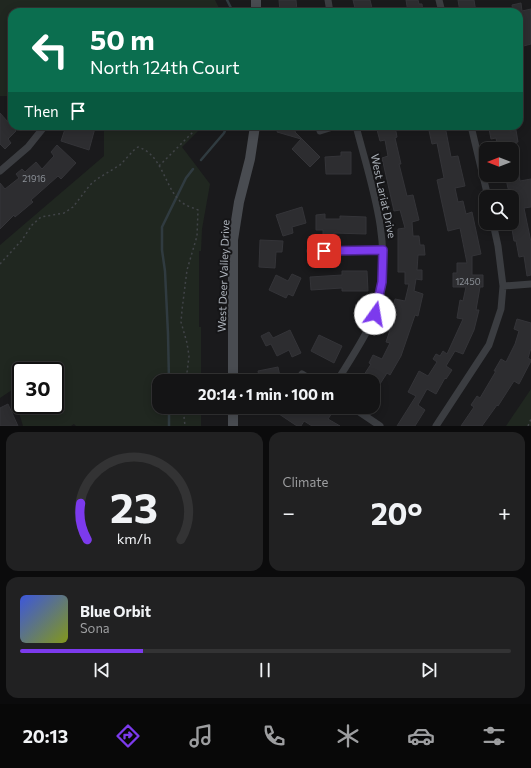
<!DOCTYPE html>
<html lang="en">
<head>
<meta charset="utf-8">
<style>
  :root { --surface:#141415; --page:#212122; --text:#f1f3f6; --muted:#9d9ea0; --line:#333334; --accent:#7c3aed }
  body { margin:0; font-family:Commissioner,sans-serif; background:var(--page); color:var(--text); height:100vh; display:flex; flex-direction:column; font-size:15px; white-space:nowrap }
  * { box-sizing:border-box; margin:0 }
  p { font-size:13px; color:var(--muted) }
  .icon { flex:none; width:22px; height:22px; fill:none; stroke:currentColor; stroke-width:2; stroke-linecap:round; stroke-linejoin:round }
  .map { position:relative; height:426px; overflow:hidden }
  .sheet { display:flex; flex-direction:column; gap:6px; padding:6px; background:#0b0b0c; flex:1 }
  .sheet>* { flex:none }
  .banner { position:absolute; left:8px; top:8px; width:515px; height:122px; border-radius:12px; box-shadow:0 2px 10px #0003,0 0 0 1px var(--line); background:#0b6e4f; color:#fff; overflow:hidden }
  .needle { width:26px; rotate:270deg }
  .tools { position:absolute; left:479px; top:142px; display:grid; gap:8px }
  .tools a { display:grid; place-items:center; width:40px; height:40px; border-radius:8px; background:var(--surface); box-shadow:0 2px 10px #0003,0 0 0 1px var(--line); font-size:20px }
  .speed { position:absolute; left:12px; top:362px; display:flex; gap:8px; font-size:20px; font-weight:700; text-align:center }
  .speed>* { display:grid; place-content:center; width:52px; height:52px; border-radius:50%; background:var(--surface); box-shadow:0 2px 10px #0003,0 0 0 1px var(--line); line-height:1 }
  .speed .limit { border:2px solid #111; border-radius:6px; background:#fff; color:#111 }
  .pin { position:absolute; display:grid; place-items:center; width:34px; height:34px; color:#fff; margin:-17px; border-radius:8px; box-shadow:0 2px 6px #0006 }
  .me { position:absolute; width:44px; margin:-22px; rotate:13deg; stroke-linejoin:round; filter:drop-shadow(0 0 3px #0008) }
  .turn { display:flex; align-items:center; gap:14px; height:84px; padding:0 16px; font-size:18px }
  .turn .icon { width:52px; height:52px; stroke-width:2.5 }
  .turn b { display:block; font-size:28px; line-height:34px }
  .then { display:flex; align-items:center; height:38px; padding:0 16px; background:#0003; gap:8px; font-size:15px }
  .big { font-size:30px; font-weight:700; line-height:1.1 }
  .sheet .widget { flex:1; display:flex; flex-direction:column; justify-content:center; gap:6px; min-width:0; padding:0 14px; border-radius:12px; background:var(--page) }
  .sheet .dial { align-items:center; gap:0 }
  .dial svg { height:104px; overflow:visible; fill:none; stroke:var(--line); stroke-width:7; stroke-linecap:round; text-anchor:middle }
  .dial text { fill:var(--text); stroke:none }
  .song { display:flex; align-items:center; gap:12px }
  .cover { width:48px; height:48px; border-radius:6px; background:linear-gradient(135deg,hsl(230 70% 55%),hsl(70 70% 35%)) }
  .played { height:4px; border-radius:2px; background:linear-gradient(90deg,var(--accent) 25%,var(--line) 25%) }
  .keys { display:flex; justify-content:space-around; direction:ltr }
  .heat { display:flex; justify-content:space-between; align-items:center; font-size:22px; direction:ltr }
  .sheet .tiles { flex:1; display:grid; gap:6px; grid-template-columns:1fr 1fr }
  .widget:last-child { grid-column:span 2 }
  .trip { position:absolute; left:152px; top:374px; width:228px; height:40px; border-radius:12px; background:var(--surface); box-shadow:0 2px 10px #0003,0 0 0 1px var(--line); font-weight:700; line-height:40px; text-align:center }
  .tabs { display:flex; height:64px; justify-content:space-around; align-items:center; background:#080808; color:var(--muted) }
  .tabs .icon { width:28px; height:28px }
  .tabs .current { color:var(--accent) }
  .tabs b { font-size:18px; color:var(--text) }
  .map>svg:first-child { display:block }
</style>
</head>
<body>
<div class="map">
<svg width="531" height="426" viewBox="0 0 531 426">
  <rect width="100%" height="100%" fill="#1a1a1c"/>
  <path fill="#202720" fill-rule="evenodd" d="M0 0H215L221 12H12V96H0Z
    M104 126H201V128L182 147 210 184 202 229 201 251H199V327H201V381H159V407H201V426H76L74 424 71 426H23L12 390 0 398V245L104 156ZM21 371H55V405H21Z
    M531 389V426H506Z"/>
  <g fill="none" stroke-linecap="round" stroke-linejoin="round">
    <path stroke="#303b40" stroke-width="2.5" d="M227 0 233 12
      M201 160 224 133 227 126
      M169 381 168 334 165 271 162 250V227L186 178 193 169
      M169 407V426"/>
  </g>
  <path fill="#2d2d30" stroke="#343438" d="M279 0H296L297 11 280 12Z
    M353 0H370L373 12H356Z
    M406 0H418L419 4H422L423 12H408Z
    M458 0H474L476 12H460Z
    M521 3 522 11 531 9V44L520 47 519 12H513L512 5Z
    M0 113 16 131 8 139 11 143 5 149 0 144Z
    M66 126H87L95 128 89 150 61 141Z
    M279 126H297L295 132 320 157 310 167 292 149 301 139 277 132Z
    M376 126H395L397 137 395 138 401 164H399L407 196 413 195 419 220 412 222 413 236H419L420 245H424L425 255H418L417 270H422V280L416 279 414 291 423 294 418 316 415 315 401 356 390 375 387 373 373 395V381H360L371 364 369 363 373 355 382 359 390 343 386 342 391 327 387 325 391 315 392 316 395 299 405 301 409 284H405V272H398V229L405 228 400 210 394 211 382 158 388 156 385 140 380 141Z
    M428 126H445L451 157 458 156 465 186 455 188 458 202 463 201 466 214 472 212 481 254 472 256V275H483V287H480L476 310H479L474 330 463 354 455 351 446 366 452 370 446 379 445 378 436 394 427 389 418 405 425 410 415 426H397L416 396 408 392 419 371 428 376 437 362 433 359 436 354 440 356 443 351 447 354 463 319 457 318 460 300 463 301 466 287H453V273H457V263H467L460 228 448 231 437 180 444 178 437 143 432 144Z
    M509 126 510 131 516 130 518 142 513 143 514 149H498L496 138 491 139 489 129Z
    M57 145 76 163 61 179 58 176 31 200 33 202 15 217 14 215 0 229V183L5 189 19 178 16 174 22 169 25 172 36 162 42 169 54 156 51 152Z
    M341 152H351V174H326L325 157 341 156Z
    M512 156H516L520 181 531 179V207L524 208 531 242V275L527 276 524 256 519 257 516 241H514L511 223H512V197H510L505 175H512Z
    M302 207 306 223 292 227 293 233 283 236 276 215Z
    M325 214V219H340V216L366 217V234L334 233V237H323V230H316V215Z
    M260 240 283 241 282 252H276L275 268 259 267Z
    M342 271H367L368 291H342V288L311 290 310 277 342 275Z
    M292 274 301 278 293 296 288 294 286 298 269 290 276 275 288 281Z
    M517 319 531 323V348L528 358 531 360V361L519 384 514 381 498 406 497 405 482 426H461L474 407 471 405 477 396 480 398 496 371H494L501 359 506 362 515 344 519 331 514 329Z
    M290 330 301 353 292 357 289 350 277 356 271 344 266 346 261 336 269 332 273 338Z
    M319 335 342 346 334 363 311 351Z
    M278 367 281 381H260L258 371Z
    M8 404 18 426H0V408Z
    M283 407H307L319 415 322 408 332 413 328 419 340 426H312L304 421 301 426H297L279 414Z"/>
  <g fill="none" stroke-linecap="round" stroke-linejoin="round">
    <path stroke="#414448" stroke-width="1.5" stroke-dasharray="2 3" stroke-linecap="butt" d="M159 166 192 133 198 126
      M0 264 22 240 32 225 41 217 64 213 73 207 90 185 97 179 120 165 135 149 138 147C161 154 164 183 178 199 183 205 191 207 198 210L197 236 187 270 182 310 181 322 187 343 189 356 186 381
      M183 407 185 426
      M528 426 531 419"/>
    <path stroke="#3b3d41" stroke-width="7" d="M328 0 330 12
      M439 0 442 12
      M471 126 488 197
      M320 131 336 126
      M0 171 28 147 44 127
      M310 251 383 250
      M503 286 531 284
      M302 374 313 381
      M337 381C350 360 365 338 375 315 377 309 378 303 379 297 392 240 370 181 356 126
      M352 407 380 426
      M436 426 489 345 501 309 503 286 498 246 493 223"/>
    <path stroke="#494c51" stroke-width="10" d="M256 0V12
      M233 381V240L239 202 250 159 255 126
      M233 407V426"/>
  </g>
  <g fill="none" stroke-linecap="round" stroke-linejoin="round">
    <g stroke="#51269a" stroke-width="10">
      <path id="route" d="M324 251 383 250 382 282 375 314"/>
    </g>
    <use href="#route" stroke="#7c3aed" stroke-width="7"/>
  </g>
  <g text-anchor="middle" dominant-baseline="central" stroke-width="4" stroke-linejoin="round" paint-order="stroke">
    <g font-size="9" fill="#8c9198">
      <text x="34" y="178">21916</text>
      <text x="468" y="281">12450</text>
    </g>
    <g font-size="11" fill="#adb3bb" stroke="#151517">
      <text transform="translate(384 196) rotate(78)">West Lariat Drive</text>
      <text transform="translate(223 276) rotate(-88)">West Deer Valley Drive</text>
    </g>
  </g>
</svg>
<div class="tools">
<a><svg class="needle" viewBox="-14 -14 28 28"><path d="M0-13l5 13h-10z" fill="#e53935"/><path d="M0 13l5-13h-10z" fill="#9d9ea0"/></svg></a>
<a><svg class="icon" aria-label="search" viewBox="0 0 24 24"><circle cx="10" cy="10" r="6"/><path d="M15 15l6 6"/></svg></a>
</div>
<div class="speed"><div class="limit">30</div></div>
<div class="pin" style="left:324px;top:251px;background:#d93025"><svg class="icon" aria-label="arrive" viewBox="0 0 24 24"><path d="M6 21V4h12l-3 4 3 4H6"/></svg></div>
<svg class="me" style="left:375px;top:314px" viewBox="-20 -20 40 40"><circle r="19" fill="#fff"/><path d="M0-13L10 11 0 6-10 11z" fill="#7c3aed"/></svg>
<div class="trip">20:14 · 1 min · 100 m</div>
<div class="banner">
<div class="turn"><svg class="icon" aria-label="left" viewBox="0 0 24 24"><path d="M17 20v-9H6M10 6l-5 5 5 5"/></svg><div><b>50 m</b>North 124th Court</div></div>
<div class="then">Then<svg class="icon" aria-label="arrive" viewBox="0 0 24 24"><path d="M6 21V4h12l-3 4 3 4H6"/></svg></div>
</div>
</div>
<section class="sheet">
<div class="tiles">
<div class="widget dial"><svg viewBox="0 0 100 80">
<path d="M14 69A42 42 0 1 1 86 69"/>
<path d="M14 69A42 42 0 0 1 9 41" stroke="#7c3aed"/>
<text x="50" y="56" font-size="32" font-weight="700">23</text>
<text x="50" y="72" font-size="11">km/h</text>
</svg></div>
<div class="widget"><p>Climate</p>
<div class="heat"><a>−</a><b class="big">20°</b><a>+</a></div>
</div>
<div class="widget">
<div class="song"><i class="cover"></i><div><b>Blue Orbit</b><p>Sona</p></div></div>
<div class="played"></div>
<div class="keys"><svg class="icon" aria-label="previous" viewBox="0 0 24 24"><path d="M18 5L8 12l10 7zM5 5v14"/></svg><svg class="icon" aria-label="pause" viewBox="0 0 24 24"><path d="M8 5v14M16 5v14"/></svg><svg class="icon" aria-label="next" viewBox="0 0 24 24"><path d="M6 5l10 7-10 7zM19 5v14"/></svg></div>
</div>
</div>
</section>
<nav class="tabs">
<b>20:13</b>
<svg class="icon current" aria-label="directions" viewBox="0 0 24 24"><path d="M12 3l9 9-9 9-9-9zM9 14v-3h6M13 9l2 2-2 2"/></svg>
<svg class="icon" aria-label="music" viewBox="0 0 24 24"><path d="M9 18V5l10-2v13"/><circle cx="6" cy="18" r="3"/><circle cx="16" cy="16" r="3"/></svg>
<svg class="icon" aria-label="phone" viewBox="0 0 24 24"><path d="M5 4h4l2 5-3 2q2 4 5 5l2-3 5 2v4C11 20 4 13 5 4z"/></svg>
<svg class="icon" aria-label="climate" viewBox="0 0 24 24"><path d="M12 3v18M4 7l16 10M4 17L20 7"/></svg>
<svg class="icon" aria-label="car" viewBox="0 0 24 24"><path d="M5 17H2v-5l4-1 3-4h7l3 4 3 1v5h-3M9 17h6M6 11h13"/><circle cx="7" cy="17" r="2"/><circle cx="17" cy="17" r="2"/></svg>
<svg class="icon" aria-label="filters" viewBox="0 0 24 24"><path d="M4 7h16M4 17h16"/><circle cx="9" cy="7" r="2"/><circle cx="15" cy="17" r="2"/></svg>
</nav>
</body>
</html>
